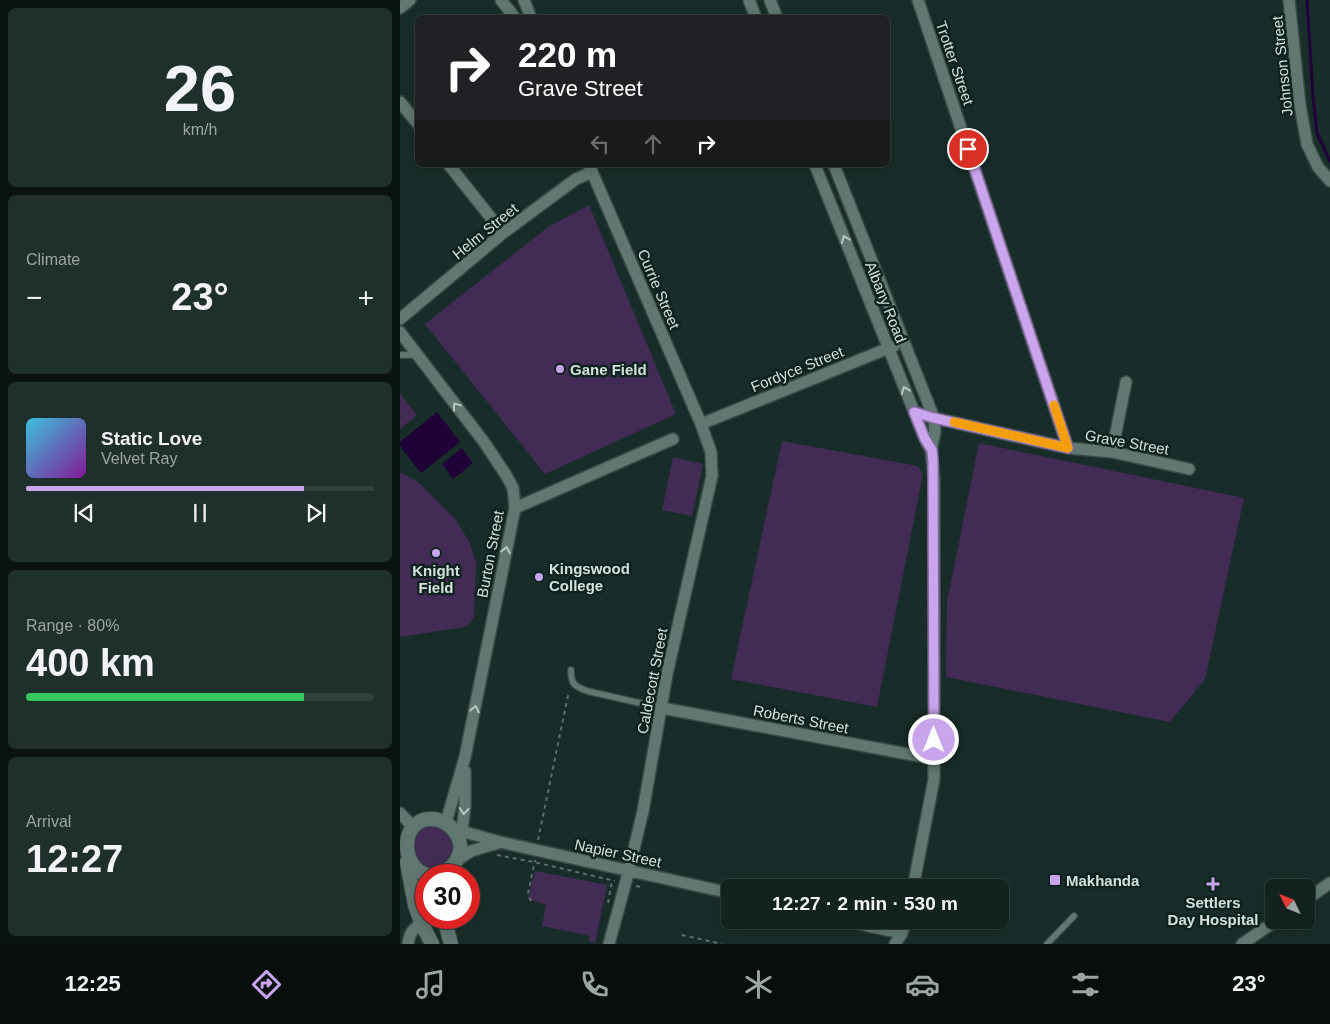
<!DOCTYPE html>
<html lang="en">
<head>
<meta charset="utf-8">
<style>
  :root { --surface:#12221f; --page:#1f2f2c; --text:#f1f3f6; --muted:#9ca4a4; --line:#313f3d; --accent:#c9a5ee }
  body { margin:0; font-family:Helvetica,sans-serif; background:var(--page); color:var(--text); height:100vh; display:flex; flex-direction:column; font-size:19px; white-space:nowrap }
  * { box-sizing:border-box; margin:0 }
  p { font-size:16px; color:var(--muted) }
  .icon { flex:none; width:28px; height:28px; fill:none; stroke:currentColor; stroke-width:2; stroke-linecap:round; stroke-linejoin:round }
  .map { position:relative; flex:1; overflow:hidden }
  .side { display:flex; flex-direction:column; gap:8px; padding:8px; background:#0a1311; width:400px }
  .side>* { flex:none }
  .hud { position:absolute; left:15px; top:15px; width:475px; height:152px; border-radius:8px; box-shadow:0 2px 12px #0003,0 0 0 1px var(--line); background:#202124; color:#fff; overflow:hidden }
  .needle { width:32px; rotate:313deg }
  .fabs { position:absolute; left:865px; top:879px; display:grid; gap:10px }
  .fabs a { display:grid; place-items:center; width:50px; height:50px; border-radius:8px; background:var(--surface); box-shadow:0 2px 12px #0003,0 0 0 1px var(--line); font-size:25px }
  .speed { position:absolute; left:15px; top:864px; display:flex; gap:10px; font-size:25px; font-weight:700; text-align:center }
  .speed>* { display:grid; place-content:center; width:65px; height:65px; border-radius:50%; background:var(--surface); box-shadow:0 2px 12px #0003,0 0 0 1px var(--line); line-height:1 }
  .speed .limit { border:8px solid #d22; background:#fff; color:#111 }
  .pin { position:absolute; display:grid; place-items:center; width:42px; height:42px; color:#fff; margin:-21px; border:2px solid #fff; border-radius:50%; box-shadow:0 1px 5px #0007 }
  .me { position:absolute; width:55px; margin:-28px; rotate:0deg; stroke-linejoin:round; filter:drop-shadow(0 0 4px #0008) }
  .turn { display:flex; align-items:center; gap:18px; height:105px; padding:0 20px; font-size:22px }
  .turn .icon { width:65px; height:65px; stroke-width:2.5 }
  .turn b { display:block; font-size:35px; line-height:42px }
  .lanes { display:flex; align-items:center; height:48px; padding:0 20px; background:#0003; justify-content:center; gap:25px; direction:ltr }
  .lanes .off { opacity:.35 }
  .big { font-size:38px; font-weight:800; line-height:1.1 }
  .side .card { flex:1; display:flex; flex-direction:column; justify-content:center; gap:8px; min-width:0; padding:0 18px; border-radius:8px; background:var(--page) }
  .side .dial { align-items:center; gap:0 }
  .dial b { font-size:65px; line-height:1 }
  .song { display:flex; align-items:center; gap:15px }
  .cover { width:60px; height:60px; border-radius:8px; background:linear-gradient(135deg,hsl(190 70% 55%),hsl(290 70% 35%)) }
  .played { height:5px; border-radius:2px; background:linear-gradient(90deg,var(--accent) 80%,var(--line) 80%) }
  .keys { display:flex; justify-content:space-around; direction:ltr }
  .heat { display:flex; justify-content:space-between; align-items:center; font-size:28px; direction:ltr }
  .charge { height:8px; border-radius:4px; background:linear-gradient(90deg,#34c759 80%,var(--line) 0) }
  .trip { position:absolute; left:321px; top:879px; width:288px; height:50px; border-radius:8px; background:var(--surface); box-shadow:0 2px 12px #0003,0 0 0 1px var(--line); font-weight:800; line-height:50px; text-align:center }
  .tabs { display:flex; height:80px; justify-content:space-around; align-items:center; background:#070e0c; color:var(--muted) }
  .tabs .icon { width:35px; height:35px }
  .tabs .active { color:var(--accent) }
  .tabs b { font-size:22px; color:var(--text) }
  main { display:flex; flex:1; min-height:0 }
  .map>svg:first-child { display:block }
</style>
</head>
<body>
<main>
<section class="side">
<div class="card dial"><b>26</b><p>km/h</p></div>
<div class="card"><p>Climate</p>
<div class="heat"><a>−</a><b class="big">23°</b><a>+</a></div>
</div>
<div class="card">
<div class="song"><i class="cover"></i><div><b>Static Love</b><p>Velvet Ray</p></div></div>
<div class="played"></div>
<div class="keys"><svg class="icon" aria-label="previous" viewBox="0 0 24 24"><path d="M18 5L8 12l10 7zM5 5v14"/></svg><svg class="icon" aria-label="pause" viewBox="0 0 24 24"><path d="M8 5v14M16 5v14"/></svg><svg class="icon" aria-label="next" viewBox="0 0 24 24"><path d="M6 5l10 7-10 7zM19 5v14"/></svg></div>
</div>
<div class="card"><p>Range · 80%</p><b class="big">400 km</b><div class="charge"></div></div>
<div class="card"><p>Arrival</p><b class="big">12:27</b></div>
</section>
<div class="map">
<svg width="930" height="944" viewBox="0 0 930 944">
  <rect width="100%" height="100%" fill="#182d29"/>
  <path fill="#422c56" d="M189 205 276 414 145 474 25 324 148 227Z
    M0 393 17 415 0 429Z
    M382 441 518 466 523 474 477 707 331 679Z
    M579 443 844 498 805 679 770 722 546 677 547 602Z
    M273 457 303 464 292 516 262 510Z
    M0 472 18 482 55 519 70 543 76 563 74 616 71 622 65 627 0 637Z
    M35 824C39 826 46 829 49 832 50 834 51 837 52 839 61 860 38 874 19 866L10 840 20 827Z
    M135 871 207 885 195 943 189 942 190 936 142 926 146 904 128 900Z"/>
  <path fill="#1f0037" d="M37 412 60 442 21 473 0 446V442Z
    M62 448 73 463 53 479 42 464Z"/>
  <g fill="none" stroke-linecap="round" stroke-linejoin="round">
    <path stroke="#1f0037" stroke-width="3" d="M907 0 913 97 917 133 930 161"/>
    <g stroke="#394a46" stroke-width="8">
      <path id="service" d="M0 355H18
        M171 670C171 684 174 686 187 691L262 708
        M647 944 674 916"/>
    </g>
    <g stroke="#394a46" stroke-width="14">
      <path id="minor" d="M101 0 115 18
        M124 0 131 18
        M349 0 356 18
        M370 0 377 18
        M518 0 668 448
        M889 0 900 105 907 144 918 167 930 181
        M0 8 10 0
        M0 102 18 124
        M49 165 103 233
        M189 165 301 424 311 452 312 476 267 674 243 811 229 870 209 944
        M415 165 525 439 531 450
        M434 165 534 418 535 432 531 450 534 479V779L513 888
        M0 319 103 233 176 179 192 172
        M0 332 84 442 106 475 113 488 115 508 65 757 46 822
        M514 412 534 418 668 448 712 452 789 469
        M301 424 494 346
        M712 452 726 382
        M115 508 273 439
        M262 708 534 759
        M0 813 12 826
        M54 829 100 842 330 893
        M62 831 65 806V771
        M57 860 71 851 98 843
        M906 900 930 883
        M447 920 468 926 502 933
        M8 944C9 929 20 923 33 918
        M495 944 502 933 506 920
        M842 944 877 920"/>
    </g>
    <g stroke="#394a46" stroke-width="16">
      <path id="tertiary" d="M7 862 15 905 21 922 32 944
        M27 875C0 867 0 821 29 819 50 817 69 842 56 861 52 868 45 872 38 875
        M44 918 51 944"/>
    </g>
    <path stroke="#5d6f6b" stroke-width="2" stroke-dasharray="4 4" stroke-linecap="butt" d="M138 840 169 691
      M97 855 134 862 215 881
      M236 886 242 887
      M131 901 128 894 135 860
      M208 903 212 881
      M282 935 322 944"/>
    <use href="#service" stroke="#617872" stroke-width="5.5"/>
    <use href="#minor" stroke="#617872" stroke-width="11"/>
    <use href="#tertiary" stroke="#617872" stroke-width="14"/>
  </g>
  <defs><path id="oneway-chevron" d="M-2-3.5L2.5 0L-2 3.5" fill="none" stroke-width="1.6" stroke-linecap="round" stroke-linejoin="round" transform="scale(1.25)"/></defs>
  <g stroke="#b7c6c2">
    <use href="#oneway-chevron" transform="translate(445 239) rotate(-112)"/>
    <use href="#oneway-chevron" transform="translate(505 390) rotate(-112)"/>
    <use href="#oneway-chevron" transform="translate(56 406) rotate(-127)"/>
    <use href="#oneway-chevron" transform="translate(106 550) rotate(-79)"/>
    <use href="#oneway-chevron" transform="translate(75 709) rotate(-79)"/>
    <use href="#oneway-chevron" transform="translate(64 811) rotate(96)"/>
  </g>
  <g fill="none" stroke-linecap="round" stroke-linejoin="round">
    <g stroke="#836b9b" stroke-width="12">
      <path id="route" d="M534 740 533 461 532 450 525 439 514 412 534 418 668 448 568 149"/>
    </g>
    <use href="#route" stroke="#c9a5ee" stroke-width="9"/>
    <path stroke="#f59e0b" stroke-width="9" d="M554 422 668 448 654 405"/>
  </g>
  <g fill="#c9a5ee" stroke="#0e231f" stroke-width="2">
    <circle cx="160" cy="369" r="5"/>
    <circle cx="36" cy="553" r="5"/>
    <circle cx="139" cy="577" r="5"/>
    <rect x="649" y="874" width="12" height="12" rx="2.5"/>
    <path d="M810.5 876.5h5v5h5v5h-5v5h-5v-5h-5v-5h5z"/>
  </g>
  <g text-anchor="middle" dominant-baseline="central" stroke-width="5" stroke-linejoin="round" paint-order="stroke">
    <g font-size="15" fill="#d4e0dd" stroke="#0e231f">
      <text transform="translate(555 63) rotate(71)">Trotter Street</text>
      <text transform="translate(882 66) rotate(-96)">Johnson Street</text>
      <text transform="translate(85 231) rotate(-39)">Helm Street</text>
      <text transform="translate(259 289) rotate(67)">Currie Street</text>
      <text transform="translate(486 302) rotate(68)">Albany Road</text>
      <text transform="translate(397 369) rotate(-22)">Fordyce Street</text>
      <text transform="translate(727 442) rotate(10)">Grave Street</text>
      <text transform="translate(90 554) rotate(-79)">Burton Street</text>
      <text transform="translate(252 681) rotate(-79)">Caldecott Street</text>
      <text transform="translate(401 719) rotate(11)">Roberts Street</text>
      <text transform="translate(218 853) rotate(12)">Napier Street</text>
    </g>
    <g font-size="15" font-weight="bold" fill="#d4e0dd" stroke="#0e231f" text-anchor="start">
      <text x="170" y="369">Gane Field</text>
      <text x="149" y="568">Kingswood<tspan x="149" dy="17">College</tspan></text>
      <text x="36" y="570" text-anchor="middle">Knight<tspan x="36" dy="17">Field</tspan></text>
      <text x="666" y="880">Makhanda</text>
      <text x="813" y="902" text-anchor="middle">Settlers<tspan x="813" dy="17">Day Hospital</tspan></text>
    </g>
  </g>
</svg>
<div class="fabs">
<a><svg class="needle" viewBox="-14 -14 28 28"><path d="M0-13l5 13h-10z" fill="#e53935"/><path d="M0 13l5-13h-10z" fill="#9ca4a4"/></svg></a>
</div>
<div class="speed"><div class="limit">30</div></div>
<div class="pin" style="left:568px;top:149px;background:#d93025"><svg class="icon" aria-label="arrive" viewBox="0 0 24 24"><path d="M6 21V4h12l-3 4 3 4H6"/></svg></div>
<svg class="me" style="left:534px;top:740px" viewBox="-20 -20 40 40"><circle r="17" fill="#c9a5ee" stroke="#fff" stroke-width="3"/><path d="M0-11L8 9 0 5-8 9z" fill="#fff"/></svg>
<div class="trip">12:27 · 2 min · 530 m</div>
<div class="hud">
<div class="turn"><svg class="icon" aria-label="right" viewBox="0 0 24 24"><path d="M7 20v-9h11M14 6l5 5-5 5"/></svg><div><b>220 m</b>Grave Street</div></div>
<div class="lanes"><svg class="icon off" aria-label="left" viewBox="0 0 24 24"><path d="M17 20v-9H6M10 6l-5 5 5 5"/></svg><svg class="icon off" aria-label="ahead" viewBox="0 0 24 24"><path d="M12 20V5M6 11l6-6 6 6"/></svg><svg class="icon" aria-label="right" viewBox="0 0 24 24"><path d="M7 20v-9h11M14 6l5 5-5 5"/></svg></div>
</div>
</div>
</main>
<nav class="tabs">
<b>12:25</b>
<svg class="icon active" aria-label="directions" viewBox="0 0 24 24"><path d="M12 3l9 9-9 9-9-9zM9 14v-3h6M13 9l2 2-2 2"/></svg>
<svg class="icon" aria-label="music" viewBox="0 0 24 24"><path d="M9 18V5l10-2v13"/><circle cx="6" cy="18" r="3"/><circle cx="16" cy="16" r="3"/></svg>
<svg class="icon" aria-label="phone" viewBox="0 0 24 24"><path d="M5 4h4l2 5-3 2q2 4 5 5l2-3 5 2v4C11 20 4 13 5 4z"/></svg>
<svg class="icon" aria-label="climate" viewBox="0 0 24 24"><path d="M12 3v18M4 7l16 10M4 17L20 7"/></svg>
<svg class="icon" aria-label="car" viewBox="0 0 24 24"><path d="M5 17H2v-5l4-1 3-4h7l3 4 3 1v5h-3M9 17h6M6 11h13"/><circle cx="7" cy="17" r="2"/><circle cx="17" cy="17" r="2"/></svg>
<svg class="icon" aria-label="filters" viewBox="0 0 24 24"><path d="M4 7h16M4 17h16"/><circle cx="9" cy="7" r="2"/><circle cx="15" cy="17" r="2"/></svg>
<b>23°</b>
</nav>
</body>
</html>
